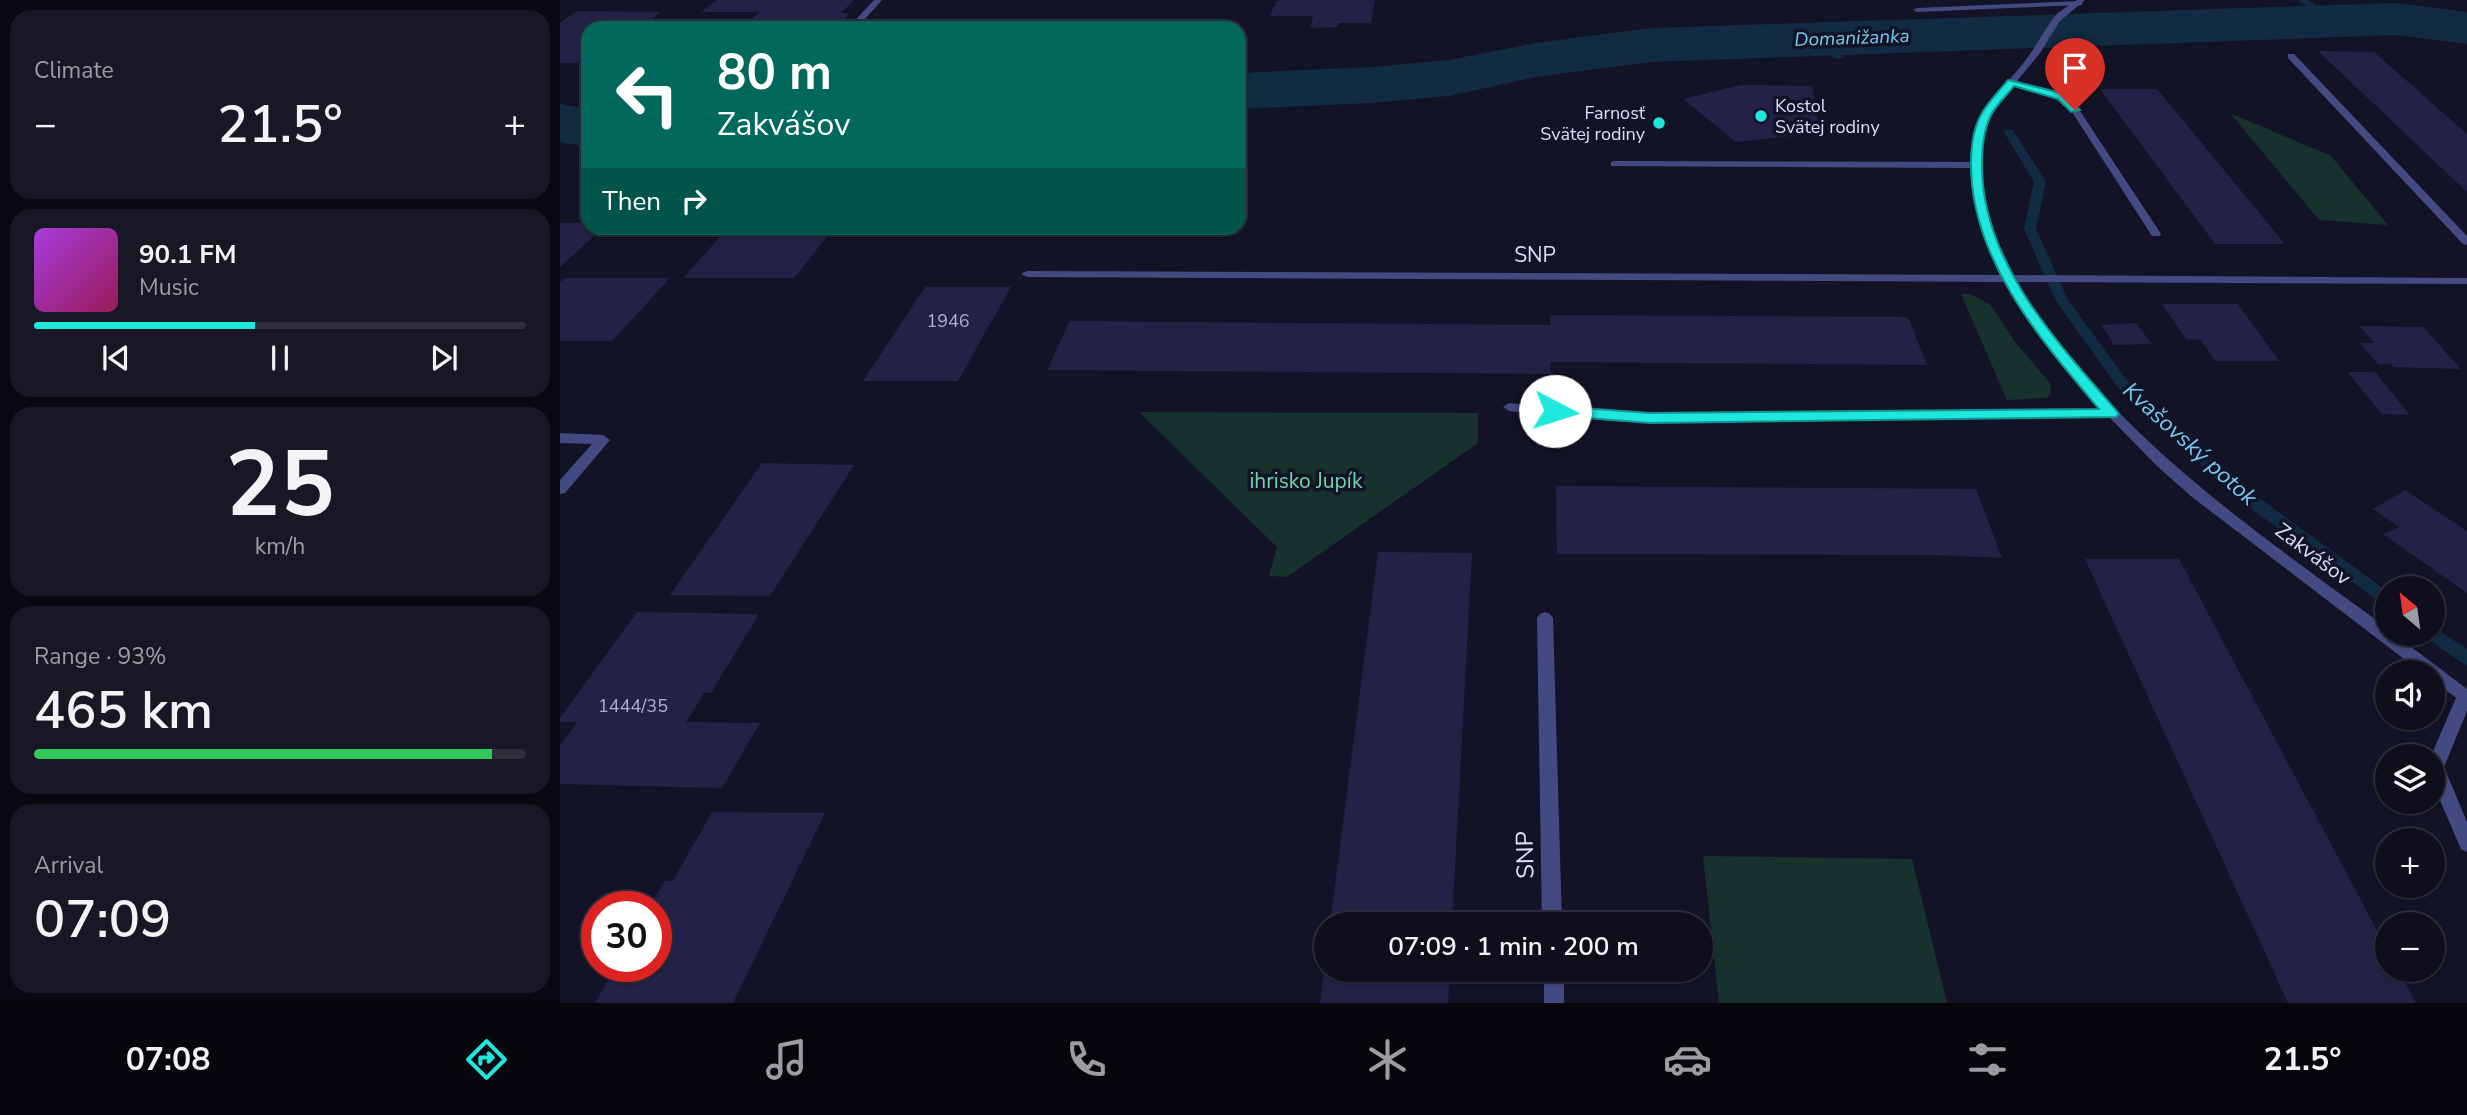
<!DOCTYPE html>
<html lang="en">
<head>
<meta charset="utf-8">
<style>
  :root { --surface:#0e0e1d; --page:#171726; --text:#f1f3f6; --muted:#9b9ca4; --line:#2e2e3b; --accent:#1ee7dd }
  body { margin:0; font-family:"Nunito Sans",sans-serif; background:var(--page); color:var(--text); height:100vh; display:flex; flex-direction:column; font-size:26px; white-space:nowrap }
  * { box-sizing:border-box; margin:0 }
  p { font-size:23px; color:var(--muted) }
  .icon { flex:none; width:38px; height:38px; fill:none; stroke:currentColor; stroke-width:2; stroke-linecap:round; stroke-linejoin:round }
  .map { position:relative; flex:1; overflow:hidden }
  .details { display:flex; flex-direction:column; gap:10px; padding:10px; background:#080810; width:560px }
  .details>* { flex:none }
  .banner { position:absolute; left:21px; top:21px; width:665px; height:214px; border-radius:21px; box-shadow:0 2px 5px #0004,0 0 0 2px var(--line); background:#00695c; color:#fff; overflow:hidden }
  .needle { width:46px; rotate:331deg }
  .controls { position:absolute; left:1815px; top:576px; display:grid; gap:14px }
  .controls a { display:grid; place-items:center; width:70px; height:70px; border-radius:50%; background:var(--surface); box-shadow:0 2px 5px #0004,0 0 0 2px var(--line); font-size:35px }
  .speed { position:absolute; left:21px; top:891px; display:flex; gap:14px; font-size:35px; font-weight:700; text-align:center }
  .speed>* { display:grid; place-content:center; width:91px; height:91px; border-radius:50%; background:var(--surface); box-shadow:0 2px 5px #0004,0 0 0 2px var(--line); line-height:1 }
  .speed .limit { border:10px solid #d22; background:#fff; color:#111 }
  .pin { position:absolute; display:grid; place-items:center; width:60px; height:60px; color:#fff; margin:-72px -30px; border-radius:50% 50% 50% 0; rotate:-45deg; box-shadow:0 0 7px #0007 }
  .pin .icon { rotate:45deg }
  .me { position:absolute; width:77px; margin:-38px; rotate:95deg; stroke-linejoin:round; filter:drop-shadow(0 0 5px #0008) }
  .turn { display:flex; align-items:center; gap:24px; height:147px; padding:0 21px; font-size:32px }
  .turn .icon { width:91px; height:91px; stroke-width:2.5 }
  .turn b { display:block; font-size:49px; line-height:60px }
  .then { display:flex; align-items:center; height:66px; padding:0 21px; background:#0003; gap:14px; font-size:26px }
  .big { font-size:52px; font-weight:600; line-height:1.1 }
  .details .widget { flex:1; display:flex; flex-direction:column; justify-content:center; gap:10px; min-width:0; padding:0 24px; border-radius:21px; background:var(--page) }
  .details .dial { align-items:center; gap:0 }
  .dial b { font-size:91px; line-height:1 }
  .song { display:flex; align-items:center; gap:21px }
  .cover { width:84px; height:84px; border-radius:10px; background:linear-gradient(135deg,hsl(280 70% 55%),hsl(330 70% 35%)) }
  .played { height:7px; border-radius:4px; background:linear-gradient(90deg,var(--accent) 45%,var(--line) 45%) }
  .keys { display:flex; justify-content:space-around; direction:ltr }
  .heat { display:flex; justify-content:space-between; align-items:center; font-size:38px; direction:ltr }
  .charge { height:10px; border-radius:5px; background:linear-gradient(90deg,#34c759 93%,var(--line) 0) }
  .trip { position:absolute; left:754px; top:912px; width:399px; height:70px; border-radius:35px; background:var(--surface); box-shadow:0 2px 5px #0004,0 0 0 2px var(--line); font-weight:600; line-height:70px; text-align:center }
  .tabs { display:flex; height:112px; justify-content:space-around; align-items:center; background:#06060c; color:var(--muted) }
  .tabs .icon { width:49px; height:49px }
  .tabs .selected { color:var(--accent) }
  .tabs b { font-size:32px; color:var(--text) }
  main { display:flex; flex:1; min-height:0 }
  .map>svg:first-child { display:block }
</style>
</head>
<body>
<main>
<section class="details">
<div class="widget"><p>Climate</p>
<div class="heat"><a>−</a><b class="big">21.5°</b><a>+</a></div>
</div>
<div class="widget">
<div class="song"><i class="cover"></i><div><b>90.1 FM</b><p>Music</p></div></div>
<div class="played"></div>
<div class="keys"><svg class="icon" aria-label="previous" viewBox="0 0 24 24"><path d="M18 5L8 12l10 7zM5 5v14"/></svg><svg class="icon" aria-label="pause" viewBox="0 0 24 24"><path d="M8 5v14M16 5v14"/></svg><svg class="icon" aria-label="next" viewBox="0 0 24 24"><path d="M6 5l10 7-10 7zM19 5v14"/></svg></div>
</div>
<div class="widget dial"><b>25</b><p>km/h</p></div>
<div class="widget"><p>Range · 93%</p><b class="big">465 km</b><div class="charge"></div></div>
<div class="widget"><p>Arrival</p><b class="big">07:09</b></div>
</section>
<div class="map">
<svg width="1907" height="1003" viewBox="0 0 1907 1003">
  <rect width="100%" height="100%" fill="#131327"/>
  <path fill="#17312c" d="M1670 113 1771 156 1828 225 1759 220Z
    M1401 294H1410L1431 305 1455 342 1490 383 1491 393 1487 398 1447 400Z
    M579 412 918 413V443L727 577 709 576 717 547Z
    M1143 856 1352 859 1387 1003H1159Z"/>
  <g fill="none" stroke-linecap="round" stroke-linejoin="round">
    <path fill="#112b43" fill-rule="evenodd" d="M1738 0H1748L1778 21 1770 23Z
      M1239 38H1245L1285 57 1277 59 1239 42Z
      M1445 130H1453L1486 182 1476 229 1508 300 1569 383 1695 495 1827 591V607L1683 503 1559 389 1496 301 1464 229 1474 182 1444 132Z
      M1872 626 1907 649V666L1866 638 1863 634H1872Z"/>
    <path fill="#112b43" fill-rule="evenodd" d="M1836 3 1907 12V44L1836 35 1091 62 976 77 888 96 812 103 679 109V73L812 67 888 60 976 43 1091 28Z
      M0 104 28 109V147L0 142Z"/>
  </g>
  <path fill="#232146" d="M157 0H294L281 13H290L275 28H182L200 12H141Z
    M724 0H815L811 23H779L777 27 750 28 753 16H710L716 1Z
    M17 11 101 12 79 28H28V63H0V23Z
    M527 19 525 24H554L551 28H458L464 20Z
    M1758 51 1814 52 1907 134V192Z
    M1181 85 1252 86 1260 133 1176 142 1123 99Z
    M1540 89H1597L1725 244H1655Z
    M0 223H28V228H43L0 267Z
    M168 228H274L234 278H123Z
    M5 278H110L52 341H0V282Z
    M365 287H451L398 381H303Z
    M1602 304H1678L1719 361H1655L1641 340 1626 339Z
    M990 315 1348 317 1367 365 990 362 991 374 487 370 510 321 990 325Z
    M1576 323 1592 344 1554 345 1541 325Z
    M1800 326 1863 327 1901 369 1834 367 1831 364H1818L1800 343H1814Z
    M1787 372H1815L1850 415 1822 414Z
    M202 463 294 465 210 596 110 595Z
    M996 486 1416 489 1442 558 1373 555 997 554Z
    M1845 490 1907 531V593L1823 534 1839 527 1813 509Z
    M818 552 912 553 892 924H770Z
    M1525 559H1619L1827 949V970H1838L1856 1003H1728Z
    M77 612 199 614 151 693H144L126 722 200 723 162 788 0 784V746L17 722H0V718Z
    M152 812 265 813 173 1003H35L56 966H96V906H90L104 881H113Z
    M764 970H890L888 1003H760Z"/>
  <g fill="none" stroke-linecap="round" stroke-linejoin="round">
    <path fill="#434a81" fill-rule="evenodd" d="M314 0H322L297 28H288Z
      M1519 1 1523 3 1522 5 1357 12 1353 10 1357 8Z
      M1054 161 1417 162 1422 165 1417 168 1051 166V162Z
      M1905 689 1907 690V711L1884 767 1907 822V852L1901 849 1872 782 1871 756 1899 691Z"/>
    <path fill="#434a81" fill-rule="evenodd" d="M1517 0H1525L1500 21 1480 53 1457 81 1504 95 1518 108 1601 234 1600 236H1592L1512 112 1498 99 1454 85C1442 99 1431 114 1425 131 1410 178 1433 234 1454 275L1907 278V284L1457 282C1471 310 1493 336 1512 360 1600 468 1716 546 1827 628V634H1834L1907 689V705L1872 681V672H1861L1632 497 1597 466 1549 417 1063 422 949 411 943 407 949 403 1063 414 1541 409 1483 339 1446 282 467 277 461 274 467 271 1443 275C1420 229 1395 166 1422 116 1434 95 1451 79 1465 61 1476 47 1484 30 1495 16 1501 9 1510 6 1517 0Z
      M1728 54H1734L1907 236V245L1903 244 1728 58Z
      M0 433 43 435 50 440 5 493 0 494V480L32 444 0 443Z
      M985 612 990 614 993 618 1002 924H982L977 618 980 614Z
      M984 970H1004V1003H984Z"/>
  </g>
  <path fill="#1ee7dd" stroke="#149690" stroke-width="2" d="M1448 80 1505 94 1520 110 1511 112 1498 99 1454 86C1447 95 1436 105 1431 115 1423 132 1422 149 1422 167 1423 264 1497 342 1556 410L1559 414 1556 417 1090 423 990 415 987 411 995 406 1090 413 1539 409C1480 339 1411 260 1411 164 1411 147 1413 128 1422 113 1429 101 1440 90 1448 80Z"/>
  <g fill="#1ee7dd" stroke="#131327" stroke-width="2.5">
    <circle cx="1201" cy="116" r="7"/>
    <circle cx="1099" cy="123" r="7"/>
  </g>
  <g text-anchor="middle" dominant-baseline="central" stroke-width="7" stroke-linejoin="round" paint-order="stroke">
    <g font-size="18" fill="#dddefb" stroke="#131327" text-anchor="start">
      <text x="1215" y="106">Kostol<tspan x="1215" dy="21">Svätej rodiny</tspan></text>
      <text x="1085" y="113" text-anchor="end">Farnosť<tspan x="1085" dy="21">Svätej rodiny</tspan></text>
    </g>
    <g font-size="18" fill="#aeafce">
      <text x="388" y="321">1946</text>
      <text x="73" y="706">1444/35</text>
    </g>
    <g font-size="19" font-style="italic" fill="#76caf0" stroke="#131327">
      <text transform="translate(1292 38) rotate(-2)">Domanižanka</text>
    </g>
    <g font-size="21" fill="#dddefb" stroke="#131327">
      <text x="975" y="255">SNP</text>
      <text transform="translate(1753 554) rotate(37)">Zakvášov</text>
    </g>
    <g font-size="21" fill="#70d5ac" stroke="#131327">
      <text x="746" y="481">ihrisko Jupík</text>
    </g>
    <g font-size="23" font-style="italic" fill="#76caf0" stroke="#131327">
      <text transform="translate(1630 444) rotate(42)">Kvašovský potok</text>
    </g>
    <g font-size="24" fill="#dddefb" stroke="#131327">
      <text transform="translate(965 855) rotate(-91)">SNP</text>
    </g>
  </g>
</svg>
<div class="controls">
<a><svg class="needle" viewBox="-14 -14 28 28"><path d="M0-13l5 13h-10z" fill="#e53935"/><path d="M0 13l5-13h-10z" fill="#9b9ca4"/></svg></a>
<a><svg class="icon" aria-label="sound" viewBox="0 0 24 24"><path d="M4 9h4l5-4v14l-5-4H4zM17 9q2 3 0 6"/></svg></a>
<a><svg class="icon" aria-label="layers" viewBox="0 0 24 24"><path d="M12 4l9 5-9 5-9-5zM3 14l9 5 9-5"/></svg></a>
<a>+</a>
<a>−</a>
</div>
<div class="speed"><div class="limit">30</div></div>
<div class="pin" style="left:1515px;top:110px;background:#d93025"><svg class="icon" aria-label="arrive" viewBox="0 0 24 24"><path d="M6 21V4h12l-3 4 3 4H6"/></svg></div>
<svg class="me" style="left:995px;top:411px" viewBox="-20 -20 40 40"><circle r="19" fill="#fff"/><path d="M0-13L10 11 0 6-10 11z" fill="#1ee7dd"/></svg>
<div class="trip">07:09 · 1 min · 200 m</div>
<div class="banner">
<div class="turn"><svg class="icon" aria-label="left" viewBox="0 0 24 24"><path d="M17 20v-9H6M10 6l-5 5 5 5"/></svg><div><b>80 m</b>Zakvášov</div></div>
<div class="then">Then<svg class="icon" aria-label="right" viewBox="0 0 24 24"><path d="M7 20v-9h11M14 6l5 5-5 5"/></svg></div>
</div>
</div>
</main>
<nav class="tabs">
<b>07:08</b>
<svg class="icon selected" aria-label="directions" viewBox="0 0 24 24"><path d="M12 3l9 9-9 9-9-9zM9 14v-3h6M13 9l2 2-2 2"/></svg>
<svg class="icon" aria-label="music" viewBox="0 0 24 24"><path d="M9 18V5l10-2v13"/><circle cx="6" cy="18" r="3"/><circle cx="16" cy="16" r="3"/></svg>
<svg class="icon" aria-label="phone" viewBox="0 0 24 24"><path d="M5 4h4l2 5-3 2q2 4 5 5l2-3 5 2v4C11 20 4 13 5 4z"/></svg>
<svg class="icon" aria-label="climate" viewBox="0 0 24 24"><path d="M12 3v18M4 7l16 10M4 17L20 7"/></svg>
<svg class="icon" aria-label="car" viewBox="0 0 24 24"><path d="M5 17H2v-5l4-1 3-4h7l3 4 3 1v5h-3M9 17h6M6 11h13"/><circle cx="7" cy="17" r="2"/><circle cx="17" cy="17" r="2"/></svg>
<svg class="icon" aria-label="filters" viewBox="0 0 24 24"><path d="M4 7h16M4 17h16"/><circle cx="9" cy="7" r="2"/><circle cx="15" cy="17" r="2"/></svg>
<b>21.5°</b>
</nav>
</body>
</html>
